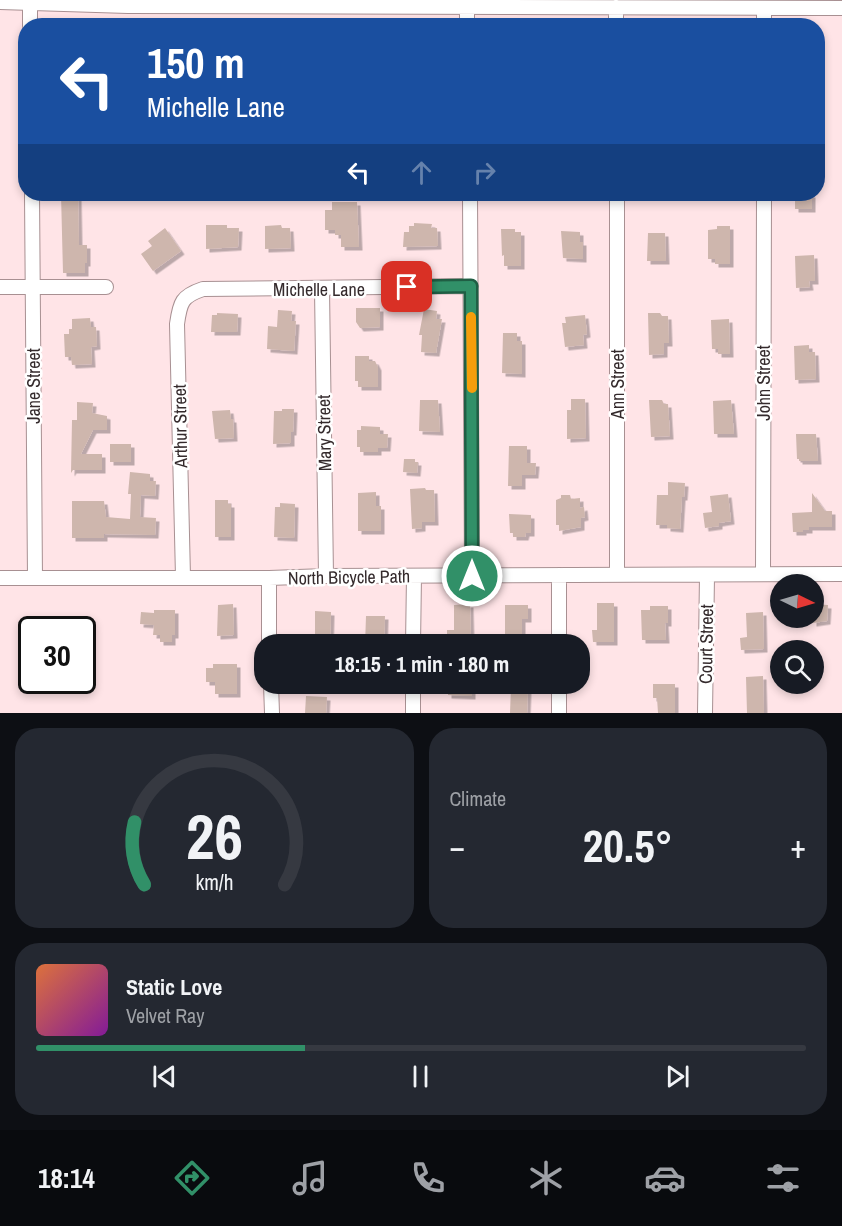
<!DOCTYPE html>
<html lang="en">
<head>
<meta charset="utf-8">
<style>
  :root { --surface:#171b24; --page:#242831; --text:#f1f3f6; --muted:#9ea1a6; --line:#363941; --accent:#319068 }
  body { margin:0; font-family:"Archivo Narrow",sans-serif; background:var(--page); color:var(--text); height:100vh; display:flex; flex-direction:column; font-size:22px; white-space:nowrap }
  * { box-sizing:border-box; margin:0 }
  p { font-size:20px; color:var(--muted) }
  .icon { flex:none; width:33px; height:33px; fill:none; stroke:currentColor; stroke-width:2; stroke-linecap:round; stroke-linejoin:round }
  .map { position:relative; height:713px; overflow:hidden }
  .drawer { display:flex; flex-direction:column; gap:15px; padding:15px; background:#0d0f14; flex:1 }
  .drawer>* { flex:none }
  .hud { position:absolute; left:18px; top:18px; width:807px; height:183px; border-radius:24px; box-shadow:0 3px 9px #0003; background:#1a4fa0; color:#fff; overflow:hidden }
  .needle { width:39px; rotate:95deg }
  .tools { position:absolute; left:770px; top:574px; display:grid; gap:12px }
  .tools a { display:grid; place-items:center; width:54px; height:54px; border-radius:50%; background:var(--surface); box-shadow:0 3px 9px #0003; font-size:30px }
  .speed { position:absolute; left:18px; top:616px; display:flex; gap:12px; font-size:30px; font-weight:700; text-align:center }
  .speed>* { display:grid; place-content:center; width:78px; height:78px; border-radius:50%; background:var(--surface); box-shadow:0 3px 9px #0003; line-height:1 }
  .speed .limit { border:3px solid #111; border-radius:9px; background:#fff; color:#111 }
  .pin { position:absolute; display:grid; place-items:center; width:51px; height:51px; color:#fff; margin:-26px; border-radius:12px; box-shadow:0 3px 9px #0006 }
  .me { position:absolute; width:66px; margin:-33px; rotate:0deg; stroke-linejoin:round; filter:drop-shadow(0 0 4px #0008) }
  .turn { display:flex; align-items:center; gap:21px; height:126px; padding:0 30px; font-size:27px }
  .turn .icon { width:78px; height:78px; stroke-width:2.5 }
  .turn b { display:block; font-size:42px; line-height:51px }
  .lanes { display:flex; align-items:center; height:57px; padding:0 30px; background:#0003; justify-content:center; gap:30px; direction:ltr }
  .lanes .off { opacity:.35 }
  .big { font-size:45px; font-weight:800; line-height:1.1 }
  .drawer .tile { flex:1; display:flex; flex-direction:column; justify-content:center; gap:9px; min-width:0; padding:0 21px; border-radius:24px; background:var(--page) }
  .drawer .dial { align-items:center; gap:0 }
  .dial svg { height:156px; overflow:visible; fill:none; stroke:var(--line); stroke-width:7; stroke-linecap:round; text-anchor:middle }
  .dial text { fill:var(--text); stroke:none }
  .song { display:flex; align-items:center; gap:18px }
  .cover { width:72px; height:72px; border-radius:9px; background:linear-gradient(135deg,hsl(20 70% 55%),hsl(290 70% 35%)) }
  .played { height:6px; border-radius:3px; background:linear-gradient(90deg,var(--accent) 35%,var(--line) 35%) }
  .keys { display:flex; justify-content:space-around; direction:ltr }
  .heat { display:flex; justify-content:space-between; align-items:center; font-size:33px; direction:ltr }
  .drawer .tiles { flex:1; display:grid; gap:15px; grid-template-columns:1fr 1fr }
  .tile:last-child { grid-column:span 2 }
  .trip { position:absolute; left:254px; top:634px; width:336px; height:60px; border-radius:24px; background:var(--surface); box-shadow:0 3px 9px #0003; font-weight:800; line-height:60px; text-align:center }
  .tab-bar { display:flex; height:96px; justify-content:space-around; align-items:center; background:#090b0e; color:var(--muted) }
  .tab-bar .icon { width:42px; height:42px }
  .tab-bar .on { color:var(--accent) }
  .tab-bar b { font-size:27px; color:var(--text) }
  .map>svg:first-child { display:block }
</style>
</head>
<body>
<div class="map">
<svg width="842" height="713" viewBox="0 0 842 713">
  <defs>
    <filter id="shadow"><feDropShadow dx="3.5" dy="3.5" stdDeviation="0" flood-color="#0004"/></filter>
  </defs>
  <rect width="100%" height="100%" fill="#ffe4e7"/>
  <path fill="#ceb6ad" filter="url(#shadow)" d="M61 194H78L79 245H87V263H85V273H63Z
    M795 194H812V209H795Z
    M332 202H357L359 247H341V235H335V230H325V210H332Z
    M414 223 432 224 431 228H437L438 246 403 247 404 232H409V226H414Z
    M206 225H227V228H239L238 247 206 249Z
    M281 225 282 228H290L291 248 265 249V226Z
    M717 226H730V264H715V259H708V230L717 229Z
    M165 228 181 251 153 271 141 254 152 246 148 241Z
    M501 229H515V232H521V266H504V255L502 256Z
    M561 231 580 232V242H583V259L563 258Z
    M648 233H665L666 261H647Z
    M814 255 815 281H809L810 287 796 288 795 256Z
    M356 308H380V327L360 328 356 322Z
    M424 309 437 311 436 319H442L436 353 421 352 422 335H419Z
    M278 310 292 311 291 321H296L294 351 267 349 268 326 277 327Z
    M217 313 238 314 237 332H211L212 315H217Z
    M648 313H660L662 316H668L669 343H664V354L649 355Z
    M585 315 587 334 583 335 584 345 565 347 562 323H566L565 317Z
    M90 318 91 327H96L97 346 91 347 92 364 72 365 71 357H65L64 334H69V329H72V319Z
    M729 319 730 354H718V349H712L711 320Z
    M503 333H517V341H522V374L502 373Z
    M809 345V352H815L816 379 795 380 794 346Z
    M355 356H369V361H375L378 367V387H358V381H355Z
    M571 399H585L586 438 567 439V410H571Z
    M420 400H438L440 432 419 431Z
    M649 400H662L664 404H668L670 436 651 437Z
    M731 400 734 434H714L713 401Z
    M77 402 93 403 92 413 107 416V430H93L81 454H102V470H73L71 473 72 420H77Z
    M282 409H294L293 432H291V443L273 444 274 411H282Z
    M230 410 231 419H233L234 438 215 439 212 411Z
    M361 426 380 427V434H388L387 448H378V452H360V447H357V430H361Z
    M796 434H816L818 461H799V459H797Z
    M110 444H131V462H110Z
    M509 446H527V463H536L535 475H522V486H508Z
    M404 459H415V462H418L417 473 403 472Z
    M130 472 150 474V481H156L155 496 141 495 140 517 156 518 155 535 104 534V538H72V501H104L106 517 130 519 131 494H128Z
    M668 482 685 483 684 497H682L680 529 667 528V525H656L657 495H668Z
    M425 488 426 490H434L435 522H422V528L412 529 410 489Z
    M376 492V506H381V531H358V493Z
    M812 493 825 511H832V527H809V530H803V532H793L792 513 812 512Z
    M728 494 731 521 719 523V526L705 528 703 513 712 512 710 496Z
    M561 495H570L571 499 580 498V508L584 507 585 517 581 518V527L559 531V525H556V500L561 498Z
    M215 500H228V504H231V537H215Z
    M280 503 295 504 294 538 274 537 275 507H280Z
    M509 514 531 515V533H526L525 537H513V533H510Z
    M597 603H614V642H593L592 630H597Z
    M233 604 234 635 217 636 218 605Z
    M470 604 471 643H447V630H454V605Z
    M813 604 828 605 827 621 813 623Z
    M505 605H528V619H522V642H505Z
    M650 606H668V623H665L666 640H642L641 610H650Z
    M154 610H175V635H172V642H160V635H153L154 625 140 624 141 612 154 613Z
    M315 611 331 612 330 645H305L306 634H315Z
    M763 612 764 649 741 650 740 638 747 637 746 613Z
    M366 616H385L384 645H365Z
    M213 664H237V694H215V682H206V668H213Z
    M763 676 764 713H747L746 677Z
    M448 684H472V696L448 695Z
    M653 684H675V713H658L657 698H653Z
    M511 686H528L527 713H510Z
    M306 696 327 697 326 713H305Z"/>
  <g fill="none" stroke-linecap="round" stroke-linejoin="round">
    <g stroke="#a89092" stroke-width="16">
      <path id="minor" d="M0 2 128 6 842 8
        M30 3V26
        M616 7V26
        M467 8V26
        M764 26V9
        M32 194 35 578
        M470 194 472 576
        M617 194V574
        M0 287H106
        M322 289 326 576
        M763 573 764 194
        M559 575V645
        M183 577 177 324C180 302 182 296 203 289L471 286
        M0 578H269L326 576 842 574
        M269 578V645
        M413 645 414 576
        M271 684 272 713
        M559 684V713
        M413 713V684
        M705 713 707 576"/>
    </g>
    <use href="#minor" stroke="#fff" stroke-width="14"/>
  </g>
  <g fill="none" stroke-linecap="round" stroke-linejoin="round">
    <g stroke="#205e44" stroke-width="15">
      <path id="route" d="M407 287 471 286 472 576"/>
    </g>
    <use href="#route" stroke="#319068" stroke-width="10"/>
    <path stroke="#f59e0b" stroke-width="10" d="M471 317 472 388"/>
  </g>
  <g text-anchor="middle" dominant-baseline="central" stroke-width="5" stroke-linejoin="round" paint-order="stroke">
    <g font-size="18" fill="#342a2c" stroke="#fff">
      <text x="319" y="289">Michelle Lane</text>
      <text transform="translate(763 383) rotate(-90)">John Street</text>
      <text transform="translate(617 384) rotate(-90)">Ann Street</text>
      <text transform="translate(33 386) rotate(-90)">Jane Street</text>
      <text transform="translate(180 426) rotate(-91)">Arthur Street</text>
      <text transform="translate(324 433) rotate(-91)">Mary Street</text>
      <text transform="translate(349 577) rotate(-1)">North Bicycle Path</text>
      <text transform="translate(706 644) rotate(-89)">Court Street</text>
    </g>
  </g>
</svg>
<div class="tools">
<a><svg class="needle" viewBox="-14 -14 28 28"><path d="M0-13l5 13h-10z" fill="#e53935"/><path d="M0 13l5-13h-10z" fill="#9ea1a6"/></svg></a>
<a><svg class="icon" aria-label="search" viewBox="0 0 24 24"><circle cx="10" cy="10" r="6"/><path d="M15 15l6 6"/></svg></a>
</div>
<div class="speed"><div class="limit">30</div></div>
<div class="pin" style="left:407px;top:287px;background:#d93025"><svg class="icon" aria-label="arrive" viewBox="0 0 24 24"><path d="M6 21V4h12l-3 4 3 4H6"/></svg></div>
<svg class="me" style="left:472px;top:576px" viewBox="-20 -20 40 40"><circle r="17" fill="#319068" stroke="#fff" stroke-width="3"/><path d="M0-11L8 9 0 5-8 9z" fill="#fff"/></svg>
<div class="trip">18:15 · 1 min · 180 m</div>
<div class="hud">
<div class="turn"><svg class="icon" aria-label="left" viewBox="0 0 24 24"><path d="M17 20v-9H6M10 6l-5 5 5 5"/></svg><div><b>150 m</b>Michelle Lane</div></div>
<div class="lanes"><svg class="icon" aria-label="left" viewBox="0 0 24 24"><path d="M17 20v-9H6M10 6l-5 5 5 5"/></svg><svg class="icon off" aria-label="ahead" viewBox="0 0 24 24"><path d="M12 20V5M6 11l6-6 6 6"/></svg><svg class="icon off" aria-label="right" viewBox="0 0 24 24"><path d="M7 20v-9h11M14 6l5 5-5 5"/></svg></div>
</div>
</div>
<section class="drawer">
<div class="tiles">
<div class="tile dial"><svg viewBox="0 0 100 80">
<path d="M14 69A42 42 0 1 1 86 69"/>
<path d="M14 69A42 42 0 0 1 9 37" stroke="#319068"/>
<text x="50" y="56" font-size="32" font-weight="700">26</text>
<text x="50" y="72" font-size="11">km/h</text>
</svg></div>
<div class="tile"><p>Climate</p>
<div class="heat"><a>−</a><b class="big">20.5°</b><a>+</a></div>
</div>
<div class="tile">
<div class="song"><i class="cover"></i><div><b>Static Love</b><p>Velvet Ray</p></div></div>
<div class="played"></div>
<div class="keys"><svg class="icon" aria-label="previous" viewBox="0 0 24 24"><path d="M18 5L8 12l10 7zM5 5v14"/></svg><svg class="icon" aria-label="pause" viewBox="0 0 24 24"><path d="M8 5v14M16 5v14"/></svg><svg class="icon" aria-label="next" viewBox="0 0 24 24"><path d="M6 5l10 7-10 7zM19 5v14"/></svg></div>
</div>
</div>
</section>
<nav class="tab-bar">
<b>18:14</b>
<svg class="icon on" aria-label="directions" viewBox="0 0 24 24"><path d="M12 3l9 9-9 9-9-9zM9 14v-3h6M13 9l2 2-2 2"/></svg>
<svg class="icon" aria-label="music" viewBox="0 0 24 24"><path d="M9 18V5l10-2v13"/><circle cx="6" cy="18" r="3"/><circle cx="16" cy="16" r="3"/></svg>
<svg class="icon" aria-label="phone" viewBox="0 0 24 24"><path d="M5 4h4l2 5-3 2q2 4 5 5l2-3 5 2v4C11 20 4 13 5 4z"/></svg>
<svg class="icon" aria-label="climate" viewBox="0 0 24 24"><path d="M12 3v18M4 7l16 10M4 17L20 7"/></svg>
<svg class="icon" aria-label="car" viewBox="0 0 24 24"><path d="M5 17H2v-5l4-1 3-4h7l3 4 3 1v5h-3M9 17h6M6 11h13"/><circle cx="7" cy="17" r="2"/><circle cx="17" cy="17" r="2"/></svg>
<svg class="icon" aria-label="filters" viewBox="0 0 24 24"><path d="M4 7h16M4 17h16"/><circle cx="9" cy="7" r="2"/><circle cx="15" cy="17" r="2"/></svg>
</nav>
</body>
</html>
